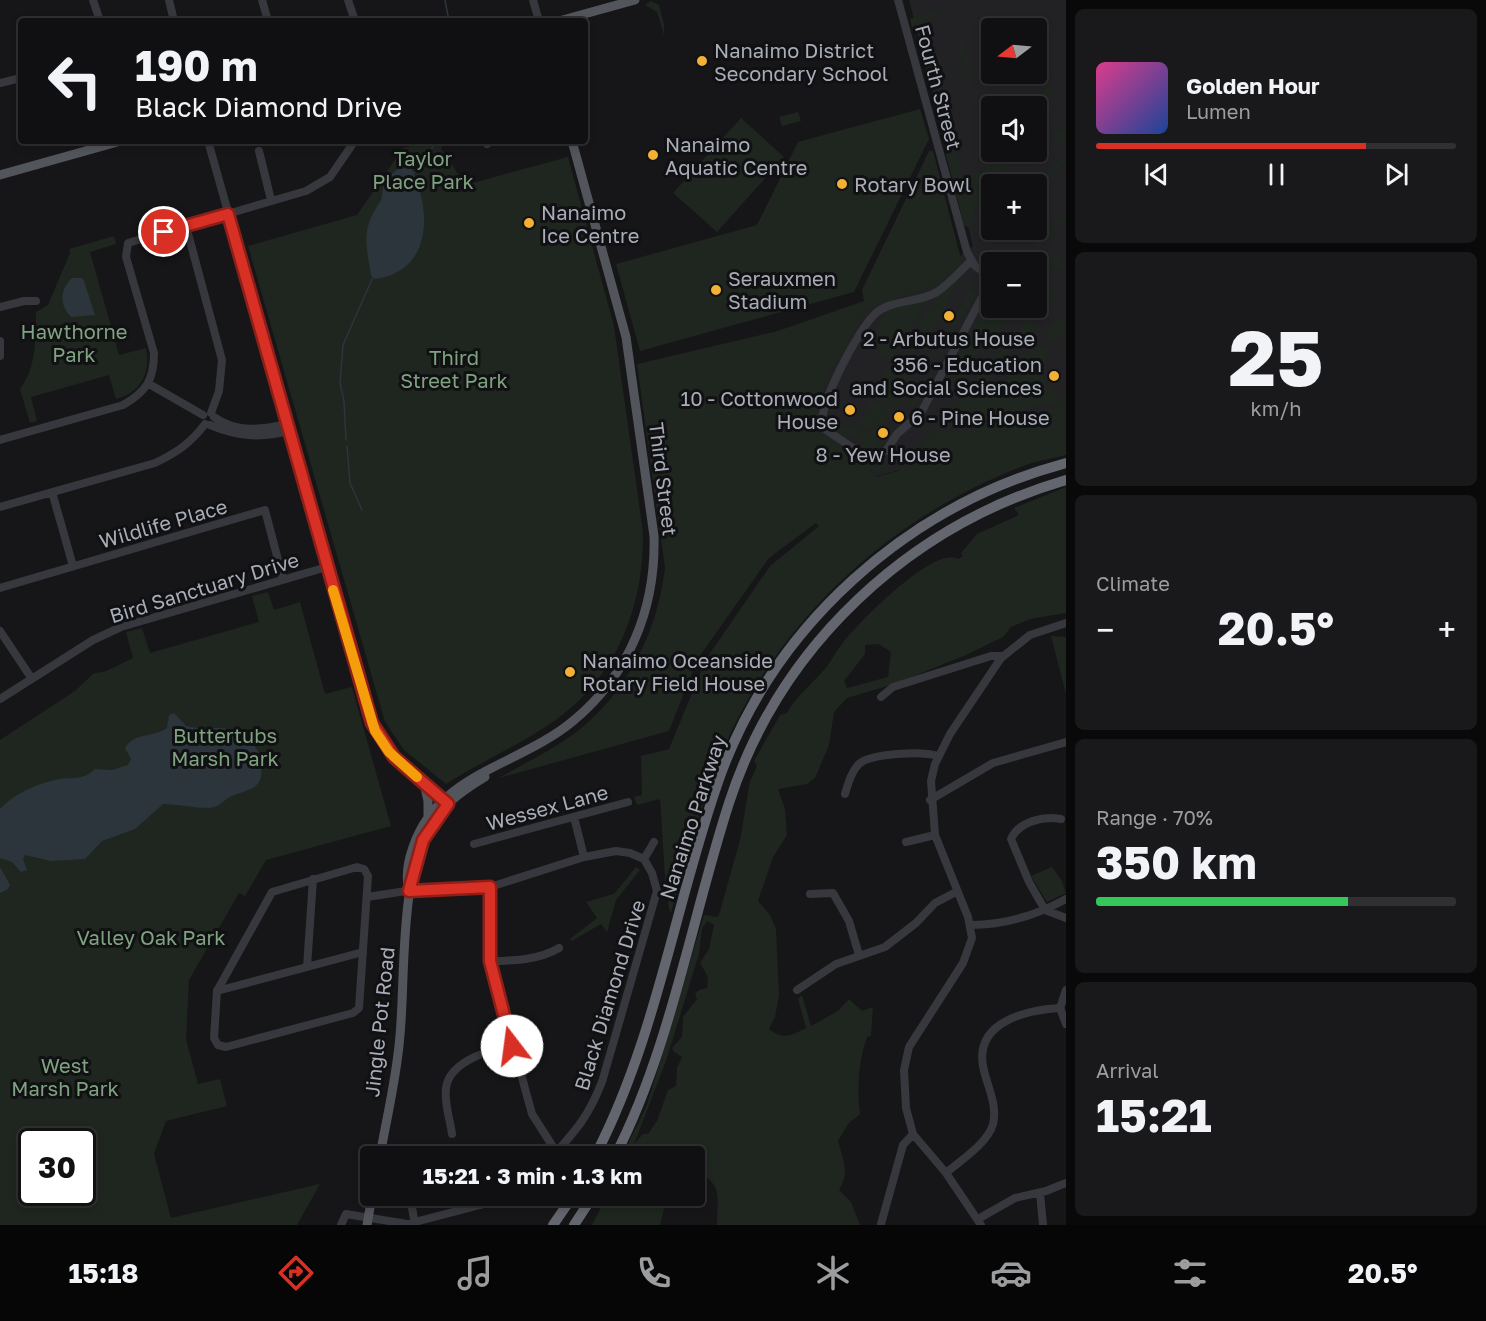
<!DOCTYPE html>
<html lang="en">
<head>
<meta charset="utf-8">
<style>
  :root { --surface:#101012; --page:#19191b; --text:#f1f3f6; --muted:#9c9d9f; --line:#303032; --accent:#d93025 }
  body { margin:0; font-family:"Golos Text",sans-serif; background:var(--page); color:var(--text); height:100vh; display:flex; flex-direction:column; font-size:22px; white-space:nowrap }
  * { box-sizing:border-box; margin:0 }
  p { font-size:20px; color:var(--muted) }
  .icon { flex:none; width:33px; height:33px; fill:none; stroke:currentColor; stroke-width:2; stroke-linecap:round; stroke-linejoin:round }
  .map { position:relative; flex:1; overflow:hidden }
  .side { display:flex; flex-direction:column; gap:9px; padding:9px; background:#09090a; width:420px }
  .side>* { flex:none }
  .banner { position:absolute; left:18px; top:18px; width:570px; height:126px; border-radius:6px; box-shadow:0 3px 9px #0003,0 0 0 2px var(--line); background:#101012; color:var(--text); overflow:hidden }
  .needle { width:39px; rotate:254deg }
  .tools { position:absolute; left:981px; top:18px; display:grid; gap:12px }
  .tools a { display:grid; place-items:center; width:66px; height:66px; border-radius:6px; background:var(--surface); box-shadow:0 3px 9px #0003,0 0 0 2px var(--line); font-size:30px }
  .speed { position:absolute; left:18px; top:1128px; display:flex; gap:12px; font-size:30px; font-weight:700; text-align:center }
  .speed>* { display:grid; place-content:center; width:78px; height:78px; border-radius:50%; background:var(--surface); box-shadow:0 3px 9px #0003,0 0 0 2px var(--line); line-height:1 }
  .speed .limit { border:3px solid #111; border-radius:9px; background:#fff; color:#111 }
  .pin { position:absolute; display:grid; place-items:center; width:51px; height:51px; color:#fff; margin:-26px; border:3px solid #fff; border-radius:50%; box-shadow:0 2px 6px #0007 }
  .me { position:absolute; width:66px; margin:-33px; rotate:345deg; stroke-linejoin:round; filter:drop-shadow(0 0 4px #0008) }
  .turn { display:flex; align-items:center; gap:21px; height:126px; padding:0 18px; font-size:27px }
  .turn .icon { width:78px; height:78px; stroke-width:2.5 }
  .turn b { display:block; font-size:42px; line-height:51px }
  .big { font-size:45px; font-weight:700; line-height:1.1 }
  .side .widget { flex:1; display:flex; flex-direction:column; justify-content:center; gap:9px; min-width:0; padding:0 21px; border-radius:9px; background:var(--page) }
  .side .dial { align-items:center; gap:0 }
  .dial b { font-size:78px; line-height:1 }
  .song { display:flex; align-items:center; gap:18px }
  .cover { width:72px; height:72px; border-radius:9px; background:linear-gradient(135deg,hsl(330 70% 55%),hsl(220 70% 35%)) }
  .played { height:6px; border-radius:3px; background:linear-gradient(90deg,var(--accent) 75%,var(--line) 75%) }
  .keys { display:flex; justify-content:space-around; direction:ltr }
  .heat { display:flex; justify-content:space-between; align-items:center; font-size:33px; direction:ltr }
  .charge { height:9px; border-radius:4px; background:linear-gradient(90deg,#34c759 70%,var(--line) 0) }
  .trip { position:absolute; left:360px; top:1146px; width:345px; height:60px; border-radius:6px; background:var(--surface); box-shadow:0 3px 9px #0003,0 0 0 2px var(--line); font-weight:700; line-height:60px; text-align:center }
  .tab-bar { display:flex; height:96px; justify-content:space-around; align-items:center; background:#060607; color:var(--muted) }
  .tab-bar .icon { width:42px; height:42px }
  .tab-bar .on { color:var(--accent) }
  .tab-bar b { font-size:27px; color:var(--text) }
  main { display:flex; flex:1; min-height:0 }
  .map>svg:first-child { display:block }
</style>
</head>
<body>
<main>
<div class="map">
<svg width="1066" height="1225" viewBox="0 0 1066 1225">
  <rect width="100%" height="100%" fill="#161618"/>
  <path fill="#222225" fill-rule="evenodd" d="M909 0H1066V423L821 492 778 331 931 279 973 246ZM992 28H1036V74H992ZM992 106H1036V152H992ZM992 184H1036V230H992ZM992 262H1036V308H992Z"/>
  <path fill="#1e261f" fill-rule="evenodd" d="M651 1 659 5 664 24V35L657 12 645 5Z
    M936 10 937 16 923 20 925 30 913 32 910 19Z
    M927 37 924 40 935 76 958 70 959 75 968 72 963 56H960L958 51 961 49 958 40 962 39 973 73 959 78 957 73 939 78 936 85 931 86 918 40Z
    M1050 85 1052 92 1036 106H1025Z
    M950 89 952 91 941 99 952 139 946 142 933 95Z
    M920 109 929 139 854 292 640 351 616 264 757 225 798 142Z
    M798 112 801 121 782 126 779 117Z
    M741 118 784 157 717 232 673 193Z
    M1066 127V139L1058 146 1054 143 1037 156 1034 152Z
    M429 141H447L441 148 465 185 568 157 614 326 643 532C644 605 618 675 557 719 522 744 482 761 446 784L404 750 385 722 248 246 357 215 403 148Z
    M952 148 955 149 963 176 987 169 984 154 997 160 1011 153 1013 156 1002 168 1010 177C984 181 979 206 969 228L964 225 946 155V150Z
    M929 151H933L962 263 938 285 867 309 829 375 815 408 819 410 817 425 825 434 872 460 881 458 888 471 868 470 876 477 898 471 933 432 962 431 1066 405V455C1053 459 1039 460 1026 465 902 512 797 602 737 720 706 780 690 849 671 913 665 905 662 817 660 799L637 805 634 797 642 795 641 756 669 749 706 659 770 566 819 526 816 523 769 558 697 660 669 731 499 778C523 764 548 752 571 736 626 696 657 634 665 568L637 364 778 331 864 301 862 290Z
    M1064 158 1066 164 1047 178 1044 175Z
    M1058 217 1066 219 1065 226 1061 223 1039 249 1032 245 1041 240Z
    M114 236 116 244 90 252 119 355 146 348C151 373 141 392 116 399L109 375 31 397 37 421 30 423 20 389C37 367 35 339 36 312L48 305 70 253 69 249Z
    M1055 254 1062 259V267L1057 268 1037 288V272Z
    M956 277 960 278 958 283 969 286 984 284 968 288 957 285 929 336 923 333 918 322 942 291Z
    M991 287 992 308H1019L969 363 972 366 969 373 972 384 963 393 949 375 985 306 983 304Z
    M981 288 960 319 955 316 966 297 964 293Z
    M1051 290 1055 292V305L1053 307 1050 304 1035 322 1031 318 1051 296 1048 292Z
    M927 300 906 341 890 361 881 354 871 339 887 310Z
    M1060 316 1066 325V336L1051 341 1042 331 1047 332Z
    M1029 319 1037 327 1031 333 1028 331 985 378 987 382 981 383 976 380 977 370 980 373Z
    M954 320 959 322 950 337 953 342 949 340 947 345 938 339H942Z
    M916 328 923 339 905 369 900 366Z
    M935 339 946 346 930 376 928 370 939 351 933 347Z
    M1034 347H1048L1046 362 1037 370 1047 383 1044 387 1049 385 1061 399 1066 395V402L1034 407 962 426 934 430 965 393 974 388 981 391 992 387 996 390Z
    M888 364 904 372 893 397 907 371 910 377 903 402 896 409 886 404 892 397 883 403 868 396 872 388 876 389Z
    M925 379 930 383 914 408 905 401 907 398 912 401Z
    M871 400 883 406 869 431 858 425Z
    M884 405 892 409 878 428 873 425Z
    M824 417 846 427H849L852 423 859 427 855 436C844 439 831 432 824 423Z
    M860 428 869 433 873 428 879 431 875 436 878 443 884 438 888 442 875 449V453H867L860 448 864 440 856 436Z
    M1066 487V613L1030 619 1011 627 1003 637 966 655 894 684 847 698 834 712 829 745 815 778 807 784 778 789 785 809 787 835 773 857 758 901 770 915 776 929 779 995 775 1017 769 1029C782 1040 791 1036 806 1028L798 999 802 995 811 1026 838 1011 849 999 862 1011 873 1007 871 1036 867 1037C858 1064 857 1086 860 1114L848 1124 838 1141C843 1159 850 1174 839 1190L851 1202 860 1225H717C717 1196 724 1186 695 1169L694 1156H622L647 1105 704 915 717 917 719 915 740 840 750 781 757 766 754 761 780 715 787 713C796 696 811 685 823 671 831 663 835 652 842 644 856 625 934 545 958 559L963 556 961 553 977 534 1019 515 1014 508ZM879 644 891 652 888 677 847 688 844 681 865 654V645ZM707 921 714 925 709 949 700 963 708 977 707 988 699 990 695 994 697 999 683 1017 682 1037 672 1048 674 1052 682 1057 677 1068 676 1086 668 1090 657 1121 648 1134H643L634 1144 666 1061 699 954 702 929Z
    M268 592 274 610 300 602 325 694 352 687 391 826 266 860 245 896 239 893 189 980 186 1039 198 1084 220 1079 227 1106 166 1121 154 1154 171 1218 320 1184 297 1225H0V740L75 691 94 673 104 672 133 658 126 632 142 628 150 653 259 622 252 596ZM32 1142H82V1192H32Z
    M1051 636 1066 637V694Z
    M636 867 640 870 616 900 607 932 601 924 572 941 570 939 597 918 586 902 614 894Z
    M1052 867 1062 881 1066 893 1047 902 1031 876Z
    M607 1196H667L660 1225H592Z"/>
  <path fill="#2c353c" d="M405 164 410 166C431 206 435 271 375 279L371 275C366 244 361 229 380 202 383 197 382 190 384 184 387 175 398 170 405 164Z
    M72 278H82L84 281 95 315 71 317C59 305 60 289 72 278Z
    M174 713 186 726C203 731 219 724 236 732 250 738 259 748 261 762 264 788 254 788 234 795 225 798 219 808 209 808 194 808 178 804 163 804L135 829 102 841 85 859 51 861 25 855 23 859 27 870 21 872 12 862 0 858V809C14 794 34 785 55 780 70 776 82 782 95 769L112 770 128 765 131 759 125 748C135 732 153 738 167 728L169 715Z
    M0 867 10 885 7 890 0 893Z"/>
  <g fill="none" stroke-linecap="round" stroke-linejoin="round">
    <path stroke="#2c353c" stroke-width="1.5" d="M445 0 449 21
      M414 173 424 163 436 141
      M346 440 344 401 340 383 343 345 373 277
      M347 446 350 483 362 510"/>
    <path stroke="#37383d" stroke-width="8" d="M93 0 100 21
      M169 0 174 21
      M262 0 268 21
      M348 0 355 21
      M533 0 539 21
      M898 0 967 252 975 266 992 277
      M0 83 21 78
      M208 141 372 723 389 752 447 803
      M487 144 491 141
      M259 151 271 200
      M186 226 222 360 219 391 211 413
      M971 261C960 271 949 284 937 292 919 303 893 299 876 313 860 326 815 410 823 428L865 456 871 458 886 451 897 434 921 413 992 278
      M0 307 24 301H36
      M0 341V356
      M149 384 203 415
      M214 417C236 433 262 430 286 424
      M210 425C237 436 260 439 288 431
      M0 440 123 405C146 392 154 380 154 353L126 257 128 243 306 191 330 177 354 142 352 141
      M52 492 73 566
      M0 507 155 463C176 453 191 443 205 424
      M0 588 265 510 283 579
      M0 631 32 679
      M881 697 893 687 991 656H1002
      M0 699 93 640 121 627 327 567
      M845 794C848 784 851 772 859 764 871 753 923 751 938 756
      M930 800 993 763 1066 742
      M574 817 584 857
      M1061 819C1044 816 1019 821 1011 839L1029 882 1045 910 1066 918
      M906 842 935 835
      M474 844 628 802
      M644 859 654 842
      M357 867 364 869 368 876 359 1008 353 1013 226 1047 218 1045 214 1038 217 991 272 892Z
      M490 887V961L532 1114 557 1153
      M810 894 833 893 849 921 859 955
      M367 897 419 889 454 891 490 887 584 857 616 851 630 853 644 859 652 873 657 891 602 1082C588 1117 577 1129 553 1156
      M971 925C1004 925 1037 915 1066 899
      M490 961C513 961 539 960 559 948
      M307 967 313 879
      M797 990 836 964 885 947 916 923 935 903 956 892
      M217 991 363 952
      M1060 1008 1066 1024
      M452 1134C450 1119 444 1103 446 1088 450 1055 509 1046 535 1039
      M946 1173C961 1160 988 1143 993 1124 998 1104 986 1084 983 1066 975 1021 1028 1010 1060 1008L1066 990
      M1040 1193 1043 1225
      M410 1196 415 1225
      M978 1219 1015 1198 1046 1191 1066 1183
      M881 1224 903 1145 913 1134
      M341 1225 346 1214 407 1224 514 1196
      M981 1225 946 1173 913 1134 906 1108 904 1070 909 1047 963 963 972 938 968 917 935 835 931 781 935 764 950 734 1001 658 1030 635 1066 623"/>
    <path stroke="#53555c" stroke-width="9" d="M559 21 635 0
      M0 175 121 141
      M424 783 428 801V815
      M409 891C405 876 408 861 413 847 438 773 519 766 573 721 629 675 656 608 654 536L626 337 572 141
      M380 1156C387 1116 397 1076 400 1035 406 971 398 870 436 817 449 800 467 788 485 777
      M367 1225 372 1196"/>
    <path stroke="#63666e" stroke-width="10" d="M595 1156C656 1039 675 905 718 782 773 625 907 506 1066 463
      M615 1156C670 1050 692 917 729 803 780 646 908 526 1066 480
      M553 1225 573 1196
      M574 1225 593 1196"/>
  </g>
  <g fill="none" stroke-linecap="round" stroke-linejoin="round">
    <g stroke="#8d1f18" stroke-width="15">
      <path id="route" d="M164 232 228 214 372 723 394 757 448 804 423 840 409 891 490 887V961L512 1046"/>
    </g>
    <use href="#route" stroke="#d93025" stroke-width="10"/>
    <path stroke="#f59e0b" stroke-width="10" d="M333 590 375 731 389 752 417 777"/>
  </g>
  <g fill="#f2b134" stroke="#111113" stroke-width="2">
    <circle cx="702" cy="61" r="6"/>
    <circle cx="653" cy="155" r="6"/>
    <circle cx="842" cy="184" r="6"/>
    <circle cx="529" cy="223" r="6"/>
    <circle cx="716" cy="290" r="6"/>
    <circle cx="949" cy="316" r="6"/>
    <circle cx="1054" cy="376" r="6"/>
    <circle cx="850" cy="410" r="6"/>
    <circle cx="899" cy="417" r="6"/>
    <circle cx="883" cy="433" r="6"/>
    <circle cx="570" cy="672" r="6"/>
  </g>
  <g text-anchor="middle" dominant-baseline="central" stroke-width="6" stroke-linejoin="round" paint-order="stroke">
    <g font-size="20" fill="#a8adb8" stroke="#111113" text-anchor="start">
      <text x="714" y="50">Nanaimo District<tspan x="714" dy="23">Secondary School</tspan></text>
      <text x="665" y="144">Nanaimo<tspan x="665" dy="23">Aquatic Centre</tspan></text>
      <text x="854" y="184">Rotary Bowl</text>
      <text x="541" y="212">Nanaimo<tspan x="541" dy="23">Ice Centre</tspan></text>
      <text x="728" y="278">Serauxmen<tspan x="728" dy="23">Stadium</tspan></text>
      <text x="949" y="338" text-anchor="middle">2 - Arbutus House</text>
      <text x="1042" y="364" text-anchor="end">356 - Education<tspan x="1042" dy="23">and Social Sciences</tspan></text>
      <text x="838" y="398" text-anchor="end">10 - Cottonwood<tspan x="838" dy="23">House</tspan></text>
      <text x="911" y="417">6 - Pine House</text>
      <text x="883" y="454" text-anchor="middle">8 - Yew House</text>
      <text x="582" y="660">Nanaimo Oceanside<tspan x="582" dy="23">Rotary Field House</tspan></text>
    </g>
    <g font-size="20" fill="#a8adb8" stroke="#111113">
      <text transform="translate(939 87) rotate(75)">Fourth Street</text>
      <text transform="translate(664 479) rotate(83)">Third Street</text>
      <text transform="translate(163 523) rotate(-16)">Wildlife Place</text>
      <text transform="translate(204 587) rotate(-17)">Bird Sanctuary Drive</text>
      <text transform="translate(547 807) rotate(-15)">Wessex Lane</text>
      <text transform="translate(692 817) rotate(-72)">Nanaimo Parkway</text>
      <text transform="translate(609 995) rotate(-73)">Black Diamond Drive</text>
      <text transform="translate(379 1022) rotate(-84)">Jingle Pot Road</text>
    </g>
    <g font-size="20" fill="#7fa381" stroke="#111113">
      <text x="423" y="158">Taylor<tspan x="423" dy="23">Place Park</tspan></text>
      <text x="74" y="331">Hawthorne<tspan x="74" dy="23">Park</tspan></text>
      <text x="454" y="357">Third<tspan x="454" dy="23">Street Park</tspan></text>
      <text x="225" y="735">Buttertubs<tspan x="225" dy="23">Marsh Park</tspan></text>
      <text x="151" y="937">Valley Oak Park</text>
      <text x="65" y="1065">West<tspan x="65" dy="23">Marsh Park</tspan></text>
    </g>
  </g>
</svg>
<div class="tools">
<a><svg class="needle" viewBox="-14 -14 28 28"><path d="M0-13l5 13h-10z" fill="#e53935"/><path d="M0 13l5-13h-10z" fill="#9c9d9f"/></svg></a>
<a><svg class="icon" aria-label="sound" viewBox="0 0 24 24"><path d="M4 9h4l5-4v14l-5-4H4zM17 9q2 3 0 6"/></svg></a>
<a>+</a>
<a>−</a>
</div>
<div class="speed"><div class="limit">30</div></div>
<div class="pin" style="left:164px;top:232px;background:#d93025"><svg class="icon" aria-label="arrive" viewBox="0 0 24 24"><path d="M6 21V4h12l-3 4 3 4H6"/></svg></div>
<svg class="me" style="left:512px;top:1046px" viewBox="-20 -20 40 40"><circle r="19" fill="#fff"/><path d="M0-13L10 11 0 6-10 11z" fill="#d93025"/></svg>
<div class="trip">15:21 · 3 min · 1.3 km</div>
<div class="banner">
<div class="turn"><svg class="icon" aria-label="left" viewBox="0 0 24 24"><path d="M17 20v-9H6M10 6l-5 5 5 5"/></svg><div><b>190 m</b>Black Diamond Drive</div></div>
</div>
</div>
<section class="side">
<div class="widget">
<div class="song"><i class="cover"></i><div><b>Golden Hour</b><p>Lumen</p></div></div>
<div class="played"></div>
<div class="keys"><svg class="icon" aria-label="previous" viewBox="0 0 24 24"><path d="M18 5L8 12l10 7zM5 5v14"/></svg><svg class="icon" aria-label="pause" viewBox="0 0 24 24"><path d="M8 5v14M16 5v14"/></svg><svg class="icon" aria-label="next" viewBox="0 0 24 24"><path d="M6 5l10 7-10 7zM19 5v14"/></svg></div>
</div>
<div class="widget dial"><b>25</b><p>km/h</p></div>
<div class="widget"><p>Climate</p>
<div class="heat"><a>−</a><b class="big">20.5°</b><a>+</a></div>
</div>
<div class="widget"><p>Range · 70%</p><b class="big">350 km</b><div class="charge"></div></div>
<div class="widget"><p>Arrival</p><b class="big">15:21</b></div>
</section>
</main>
<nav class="tab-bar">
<b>15:18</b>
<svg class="icon on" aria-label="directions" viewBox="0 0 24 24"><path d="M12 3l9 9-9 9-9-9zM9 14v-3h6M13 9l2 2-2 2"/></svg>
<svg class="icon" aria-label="music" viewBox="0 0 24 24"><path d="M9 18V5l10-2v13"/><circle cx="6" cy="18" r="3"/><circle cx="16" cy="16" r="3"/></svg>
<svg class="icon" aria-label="phone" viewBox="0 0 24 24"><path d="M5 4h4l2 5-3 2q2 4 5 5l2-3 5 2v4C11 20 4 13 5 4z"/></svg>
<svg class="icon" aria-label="climate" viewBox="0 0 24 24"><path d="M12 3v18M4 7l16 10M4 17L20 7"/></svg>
<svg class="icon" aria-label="car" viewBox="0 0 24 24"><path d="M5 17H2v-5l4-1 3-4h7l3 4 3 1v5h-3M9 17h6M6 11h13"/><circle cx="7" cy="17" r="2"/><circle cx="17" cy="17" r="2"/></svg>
<svg class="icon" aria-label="filters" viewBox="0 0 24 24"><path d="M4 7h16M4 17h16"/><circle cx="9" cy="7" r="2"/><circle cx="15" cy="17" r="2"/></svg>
<b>20.5°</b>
</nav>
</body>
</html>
